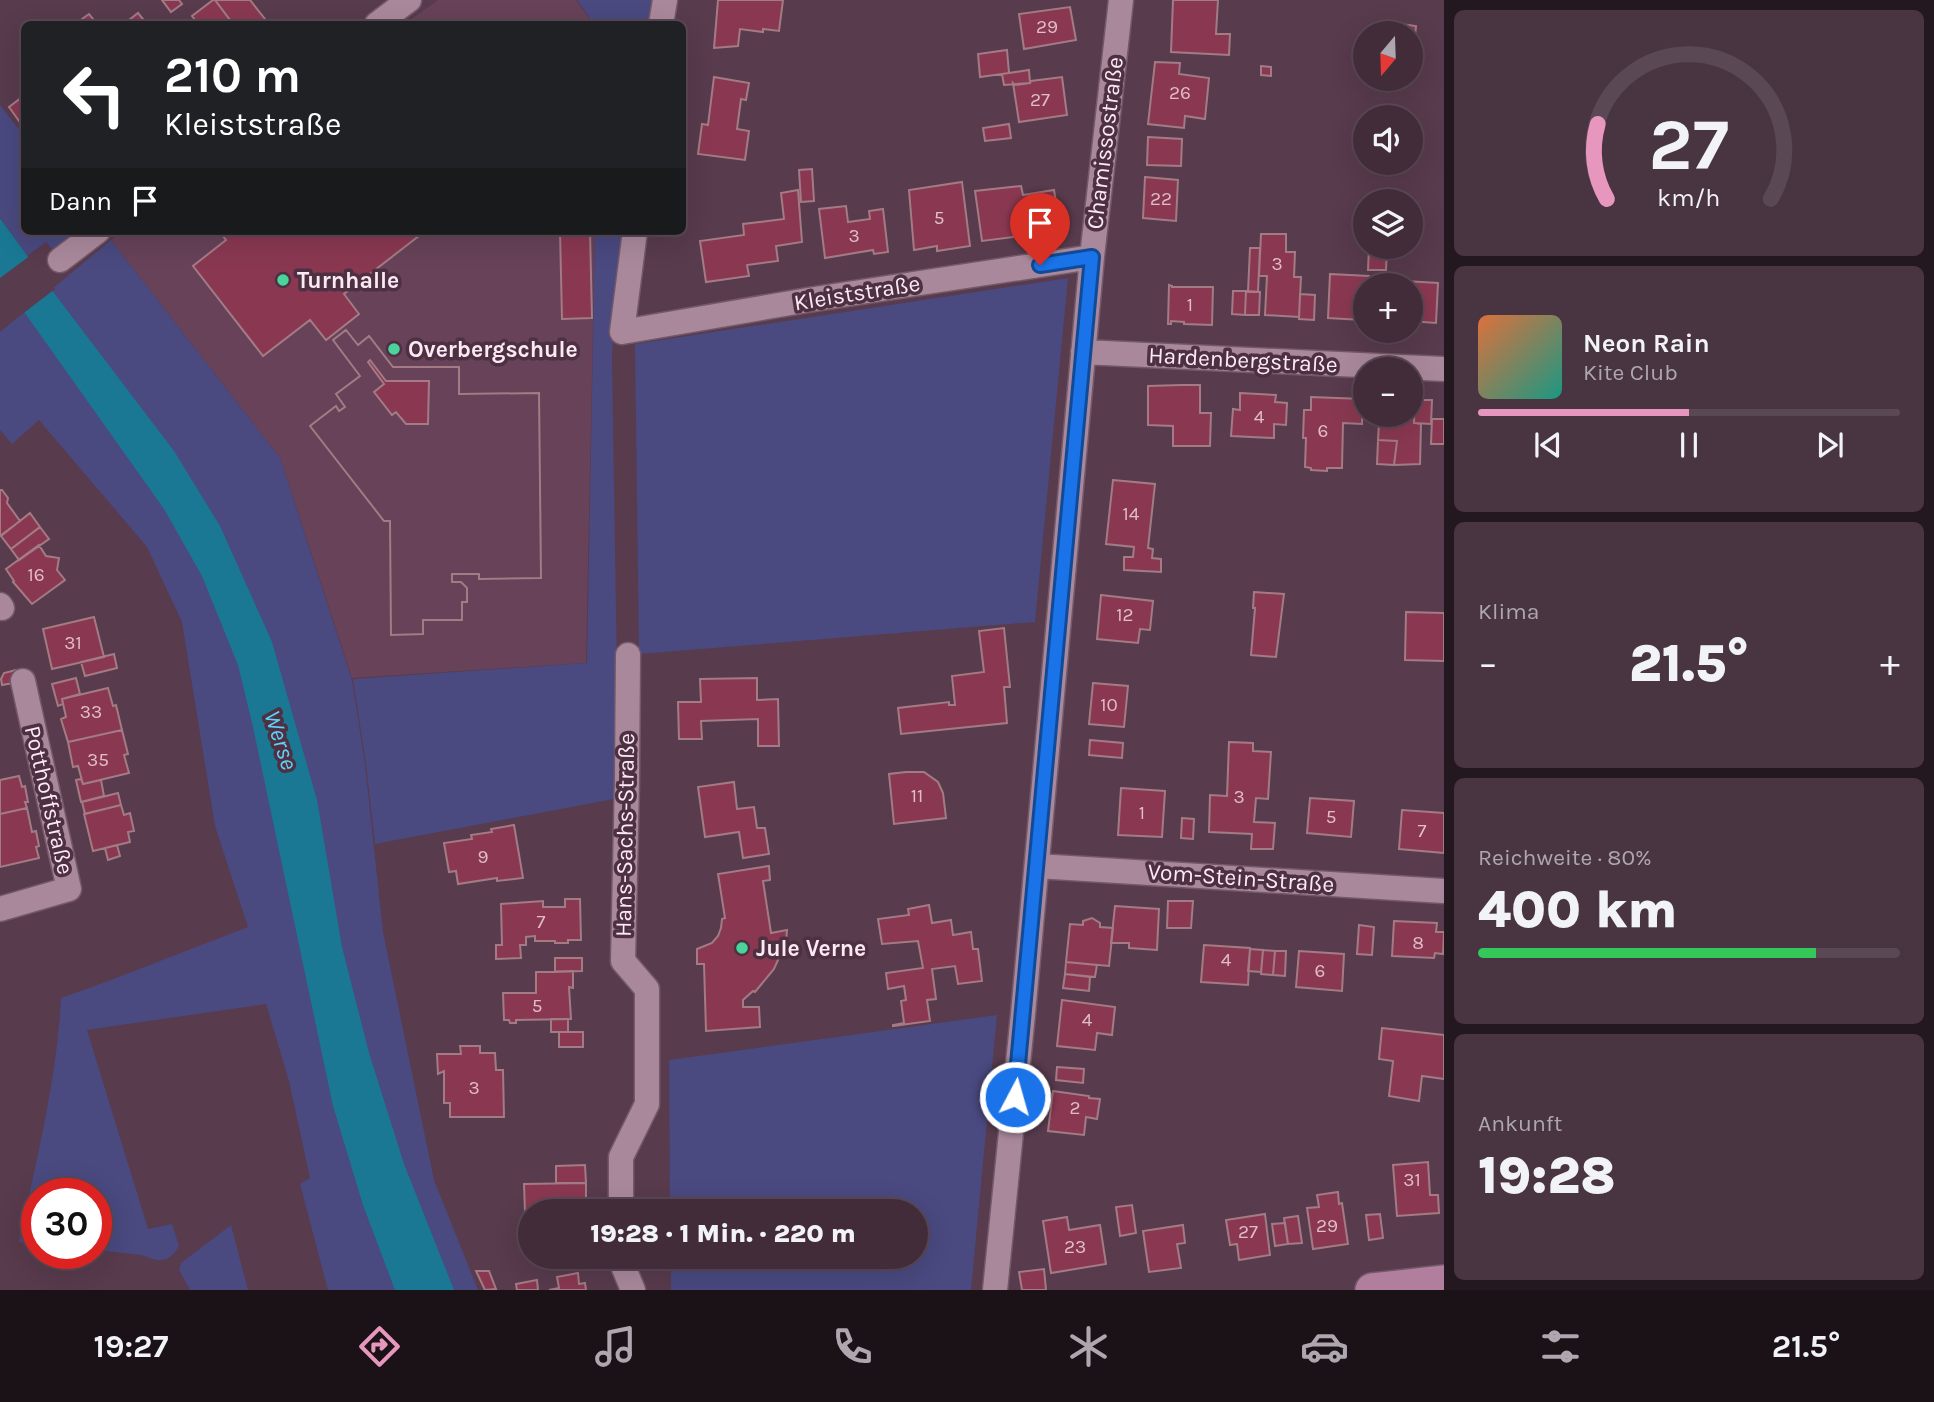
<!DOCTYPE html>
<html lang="de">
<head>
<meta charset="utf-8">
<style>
  :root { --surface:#422c3a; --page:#493442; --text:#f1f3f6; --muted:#aea7af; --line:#5a4854; --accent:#e797bd }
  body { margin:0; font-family:Karla,sans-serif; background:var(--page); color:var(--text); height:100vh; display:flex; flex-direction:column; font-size:26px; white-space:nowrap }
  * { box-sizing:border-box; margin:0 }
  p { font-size:23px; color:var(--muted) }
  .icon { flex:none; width:38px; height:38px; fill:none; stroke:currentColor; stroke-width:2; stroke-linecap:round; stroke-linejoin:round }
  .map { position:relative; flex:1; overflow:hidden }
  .details { display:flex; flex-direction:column; gap:10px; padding:10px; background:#241820; width:490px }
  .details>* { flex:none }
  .hud { position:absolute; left:21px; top:21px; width:665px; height:214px; border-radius:10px; box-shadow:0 7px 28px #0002,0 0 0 2px var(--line); background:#202124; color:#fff; overflow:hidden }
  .needle { width:46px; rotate:199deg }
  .controls { position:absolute; left:1353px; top:21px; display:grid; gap:14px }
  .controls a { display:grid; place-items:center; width:70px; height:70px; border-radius:50%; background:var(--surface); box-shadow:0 7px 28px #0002,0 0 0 2px var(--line); font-size:35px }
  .speed { position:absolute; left:21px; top:1178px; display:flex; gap:14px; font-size:35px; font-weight:700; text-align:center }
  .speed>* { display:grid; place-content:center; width:91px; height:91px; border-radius:50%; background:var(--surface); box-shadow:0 7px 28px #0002,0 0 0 2px var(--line); line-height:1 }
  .speed .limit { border:10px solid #d22; background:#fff; color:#111 }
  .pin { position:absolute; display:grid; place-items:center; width:60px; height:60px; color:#fff; margin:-72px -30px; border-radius:50% 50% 50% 0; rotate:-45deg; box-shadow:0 0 7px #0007 }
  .pin .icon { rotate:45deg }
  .me { position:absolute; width:77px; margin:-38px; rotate:6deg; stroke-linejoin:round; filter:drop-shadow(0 0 5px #0008) }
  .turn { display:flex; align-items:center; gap:24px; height:147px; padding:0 28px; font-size:32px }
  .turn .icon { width:91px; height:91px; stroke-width:2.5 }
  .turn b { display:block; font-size:49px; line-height:60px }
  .then { display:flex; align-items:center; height:66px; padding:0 28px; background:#0003; gap:14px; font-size:26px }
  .big { font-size:52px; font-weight:800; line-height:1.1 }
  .details .widget { flex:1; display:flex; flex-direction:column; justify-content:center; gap:10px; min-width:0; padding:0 24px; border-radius:10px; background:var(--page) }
  .details .dial { align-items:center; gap:0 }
  .dial svg { height:182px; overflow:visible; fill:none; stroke:var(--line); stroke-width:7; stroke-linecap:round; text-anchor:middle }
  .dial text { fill:var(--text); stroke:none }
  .song { display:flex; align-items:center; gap:21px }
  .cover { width:84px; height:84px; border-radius:10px; background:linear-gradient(135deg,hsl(20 70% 55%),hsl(170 70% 35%)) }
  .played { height:7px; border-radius:4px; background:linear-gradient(90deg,var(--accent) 50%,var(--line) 50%) }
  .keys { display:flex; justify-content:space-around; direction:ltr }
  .heat { display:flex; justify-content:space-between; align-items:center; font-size:38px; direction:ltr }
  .charge { height:10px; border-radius:5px; background:linear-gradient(90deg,#34c759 80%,var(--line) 0) }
  .trip { position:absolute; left:518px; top:1199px; width:410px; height:70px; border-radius:35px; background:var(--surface); box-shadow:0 7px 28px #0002,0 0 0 2px var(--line); font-weight:800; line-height:70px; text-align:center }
  .tabs { display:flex; height:112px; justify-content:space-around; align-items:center; background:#1a1217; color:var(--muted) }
  .tabs .icon { width:49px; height:49px }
  .tabs .current { color:var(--accent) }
  .tabs b { font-size:32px; color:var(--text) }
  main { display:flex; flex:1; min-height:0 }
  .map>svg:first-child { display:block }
</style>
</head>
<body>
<main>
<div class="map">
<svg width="1444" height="1290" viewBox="0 0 1444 1290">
  <rect width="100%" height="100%" fill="#583b4d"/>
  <path fill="#674258" d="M438 0H576L593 24H405Z
    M123 231H595L586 663 352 678 280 458 111 240Z"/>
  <path fill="#4a4980" d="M577 0H653L650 24H594Z
    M0 105 24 136V231H78L52 249 46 242 27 256 0 217Z
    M595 231H624L613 322 612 360 619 798 375 844 366 764 353 679 587 663Z
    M111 240 280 458 352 680 365 764 383 932 434 1180 478 1290H328L300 1184 310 1178 289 1081 266 1004 87 1030 148 1229 172 1224 179 1246C175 1253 170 1259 162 1260 155 1261 148 1257 141 1255 126 1253 111 1252 96 1250V1194H37V1244L19 1242C36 1161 57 1080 61 998L103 983 248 927 215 826 182 622 147 547 39 420 12 444 0 430V332Z
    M1068 278 1035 622 639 654 635 344Z
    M997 1015 971 1290H671V1257L915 1256V1211H670L669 1060Z
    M231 1225 248 1290H190L179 1270 181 1263Z"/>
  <path fill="#1a7894" d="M0 218 54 293 174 451 220 526 272 642 317 800 342 947 369 1053 404 1164 454 1290H395L363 1205 333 1106 253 727 238 665 202 576 164 509 0 278Z"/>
  <path fill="#583b4d" d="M31 255 55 289 21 315 0 284V278Z"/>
  <path fill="#8a3852" stroke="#a27b84" stroke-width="2" fill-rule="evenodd" d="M162 0H179L182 4 171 12Z
    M213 0H215L233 24H198L192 16Z
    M215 0H250L265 19 258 24H233Z
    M718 0H783L779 31 763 29V32L740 29 738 46 714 48Z
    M1173 0H1218L1216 34H1230L1229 55 1171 52Z
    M1070 7 1076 40 1024 49 1019 14Z
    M138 13 147 24H124Z
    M89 14 97 24H75Z
    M1401 24 1416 26 1414 47 1410 46V33H1400Z
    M1007 50 1009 73 980 77 978 54Z
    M1155 62 1180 63 1179 74 1209 78 1205 119 1185 116 1184 128 1148 124Z
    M1261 66 1271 67V76L1261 75Z
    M1029 70 1030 83 1004 85 1002 74Z
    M714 77 749 83 746 100 741 99 737 129 749 131 745 160 698 154 702 124 708 125Z
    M1062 77 1067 115 1019 122 1013 83 1015 85 1030 83 1031 81Z
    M21 98 24 102V128L9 107Z
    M1009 124 1011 138 985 141 983 128Z
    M1148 137 1182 139 1181 166 1147 165Z
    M812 169 814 201 801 202 799 170Z
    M1145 177 1178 180 1176 221 1143 218Z
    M962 182 970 246 937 251V246L914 250 909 190Z
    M1021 186 1023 195 1054 190 1060 227 1047 229V227L1038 228 1036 226 1013 229 1014 237 982 241 975 191Z
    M798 190 802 242 776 246 778 261 747 265 749 276 706 282 700 241 744 235 743 224 784 219 781 193Z
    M846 206 848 222 870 219 869 211 883 209 888 252 874 254 873 250 825 258 819 209Z
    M219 231H424V232L344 294 359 314 326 340 310 320 263 356 193 266 226 240Z
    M560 231H590L592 318 562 319Z
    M1261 234H1286V252H1295L1294 277H1301L1299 317 1265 315 1267 276H1259Z
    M1369 247H1387L1386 270H1368Z
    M1250 248H1260L1258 292H1248Z
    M1330 274 1369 276V285H1365L1362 320 1328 318Z
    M1405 281 1438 283 1436 323 1410 321V285H1405Z
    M1169 285 1172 286V287H1213L1212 325 1184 324V322L1171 321V324H1168Z
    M1233 291H1246L1245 315 1232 314Z
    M1246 291 1260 292 1259 315H1245Z
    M1300 294 1315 295 1314 320 1299 319Z
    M346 330 358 345 369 336 393 367H459V394L539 393 541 578 479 579V574H452V582H461L467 588V602H462V620H423V634L391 635 390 521H384L310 426 336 406 339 411 345 407 336 394 360 376 333 340ZM370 360 386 381H429L428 424H406L396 412 392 415 374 392 384 384 368 362Z
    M346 330 358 345 369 336 393 367H459V394L539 393 541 578 479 579V574H452V582H461L467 588V602H462V620H423V634L391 635 390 521H384L310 426 336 406 339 411 345 407 336 394 360 376 333 340Z
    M1181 385H1200V413H1211L1210 446H1173V426L1148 425V386Z
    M1240 393 1276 395 1275 402 1287 403 1286 425 1274 424V438L1231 436 1233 409 1240 410Z
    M1311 397 1363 399 1362 424 1343 423 1342 468H1327V471L1311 470V468L1305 467 1306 438H1303L1304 410H1311Z
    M1410 399 1415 400 1414 423 1421 424 1420 464 1394 465 1397 441 1378 440 1379 422H1381V415H1410Z
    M1415 400H1432L1431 424 1414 423Z
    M1432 419H1444V444H1431Z
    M1378 440 1397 441 1394 465 1377 464Z
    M1113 480 1155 484 1148 548 1153 549 1152 558 1161 559V572L1124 570V557H1133L1134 547 1106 544Z
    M0 490H2L8 498 7 503 20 521 0 536Z
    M30 513 40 527 11 549 1 536Z
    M40 527 49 539 19 560 11 549Z
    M39 545 46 556 59 558 57 570 65 580 32 604 13 582 14 581 6 569Z
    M1254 592 1284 594 1276 657 1251 655 1255 608H1253Z
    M1101 595 1153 601 1150 630 1140 629 1138 643 1097 639Z
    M1406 612 1444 613V661L1405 660Z
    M94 617 104 657 52 669 43 629Z
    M1004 628 1010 687H1004L1007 723 901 734 898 708 949 702V705H955L952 676 984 672 979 631Z
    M114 654 117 668 85 676 81 662Z
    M16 670 19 682 2 685 1 679 4 673Z
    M76 678 80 694 62 699 63 704 58 706 52 684Z
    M757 678V700L778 699 779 746H758V719L701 721 702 739H679L678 702H701L700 679Z
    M1093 683 1128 686 1124 727 1089 724Z
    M108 688 113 706 116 705 122 730 68 742 61 719 66 717 62 699Z
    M122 730 128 754 124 755 129 773 83 784 78 766 73 767 68 742Z
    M1090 740 1123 743 1122 758 1089 755Z
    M1229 742 1253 743V751L1271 752 1268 799 1256 798 1254 822 1275 823 1273 849H1251L1252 834 1209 832 1210 795 1227 796Z
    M906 772H924L938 782 943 793 946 818 894 824 889 774Z
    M19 776 22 787 25 786 28 802H25L27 808 0 814V780Z
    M81 779 83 784 101 780 104 796 81 802 76 780Z
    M734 782 737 809 754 807 757 828H765L769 854 743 858 739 832 705 837 698 787Z
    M1121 788 1165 791 1162 837 1118 835Z
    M118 793 121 805 85 814 82 802Z
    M1310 798 1354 801 1351 837 1307 833Z
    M121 805 124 815 130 813 134 831 128 832 130 842 93 851 84 814Z
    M27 808 32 832 36 831 39 846 36 847 39 858 0 867V814Z
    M1402 810 1444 813V853L1399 849Z
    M1182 818 1194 819 1193 839 1181 838Z
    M514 825 523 878 497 881V878L458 884 456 871 449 872 444 843 472 839 471 835 492 832 491 829Z
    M117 845 120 856 108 860 105 848Z
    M769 866 770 880 763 881 771 933 787 930 786 942 774 969 755 992 753 991 743 1000V1007H759L760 1027 706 1031 704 964H697V949L712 943 718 936 721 928 722 919 725 918 718 874Z
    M565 899H580L581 940H568V943H555V941H535V936L526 937V945H520L521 958 496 959V945H502L501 904 543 901V907H565Z
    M1168 901H1193L1191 928H1167Z
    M929 905 932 923 951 920 953 935 971 932 973 949H978L982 981 958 984 955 966 932 969 936 999 927 1000 930 1021 893 1026V1025L904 1023 901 1001 906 1000 904 986 888 989 886 973 923 968 918 941 882 944 878 919 909 915 908 909Z
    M1115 906 1159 909 1157 950 1129 948V943H1111Z
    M1092 918 1100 923V927L1113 928 1109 966 1066 962 1070 924 1083 925V921Z
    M1394 921 1437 923 1436 932H1444L1443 954 1435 953 1434 958 1392 956Z
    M1359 925 1374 927 1372 955 1357 954Z
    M1204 945 1250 948 1248 985 1201 982Z
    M1250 949 1263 950 1261 972 1248 971Z
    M1263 950 1275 951 1273 975 1261 974Z
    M1275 951H1286L1285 976 1273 975Z
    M1299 951 1344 954 1342 991 1296 987Z
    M555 958H582V971L555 972Z
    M1066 962 1097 965 1095 977 1065 974Z
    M573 971V988L569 987 571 1019 516 1020V1023H510L509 1020H504L503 993H536V972Z
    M1065 974 1090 977 1089 991 1063 988Z
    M1062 1000 1115 1007 1112 1035 1097 1033 1095 1050 1057 1046Z
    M551 1019H568V1032H551Z
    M1382 1028 1444 1035V1079L1422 1076 1419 1101 1389 1096 1393 1061 1379 1059Z
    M559 1032H583V1047H559Z
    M460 1046H480V1053H495L496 1070H503L504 1117H450V1103H444V1071L438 1074 437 1054H461Z
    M1057 1067 1084 1069 1083 1083 1056 1080Z
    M1053 1091 1089 1096V1098L1100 1099 1097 1119 1086 1117 1084 1135 1048 1131Z
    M1428 1162 1430 1195H1438L1439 1213 1397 1216 1393 1165Z
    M585 1165 586 1183H556V1166Z
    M586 1183V1200H578V1211L525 1212 524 1184Z
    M1338 1192 1339 1204 1342 1203 1348 1244 1313 1249 1307 1208 1319 1207 1317 1195Z
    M1132 1205 1136 1233 1120 1236 1116 1207Z
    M1265 1214 1270 1255 1239 1260 1237 1244 1230 1245 1226 1220Z
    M1380 1214 1383 1238 1369 1240 1366 1215Z
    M1298 1216 1302 1243 1288 1244 1284 1218Z
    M1067 1217 1069 1230 1100 1225 1106 1264 1051 1273 1043 1221Z
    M1285 1223 1288 1244 1275 1246 1272 1224Z
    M1183 1225 1185 1243 1177 1244 1181 1268 1149 1272 1143 1231Z
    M1044 1269 1046 1290H1022L1019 1272Z
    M476 1271H489L496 1289 485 1290Z
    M578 1273 579 1284 585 1283 586 1290H549L559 1288 557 1277Z
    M537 1280 538 1290H517L516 1284Z"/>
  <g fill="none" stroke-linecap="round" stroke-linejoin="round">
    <g stroke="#725968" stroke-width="27">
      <path id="street" d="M377 24 409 0
        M661 24 665 0
        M635 231 622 332 808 300 1092 257
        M60 260 98 231
        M1083 352 1444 369
        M0 605 2 608
        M1037 866 1444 891
        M0 909 69 889 23 681
        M621 1211V1157L647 1104V989L623 961 627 779 628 655
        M621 1256V1261L633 1290
        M995 1290 1023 1014 1092 257 1121 0"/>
    </g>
    <g stroke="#725968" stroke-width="36">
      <path id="secondary" d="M1372 1290 1444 1282"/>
    </g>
    <use href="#street" stroke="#aa889c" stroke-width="24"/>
    <use href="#secondary" stroke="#b27e9e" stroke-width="33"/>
  </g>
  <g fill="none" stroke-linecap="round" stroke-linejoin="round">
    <g stroke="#114b97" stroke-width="18">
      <path id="route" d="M1015 1097 1092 257 1040 265"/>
    </g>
    <use href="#route" stroke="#1a73e8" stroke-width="12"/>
  </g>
  <g fill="#4ad49c" stroke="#4d3042" stroke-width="2.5">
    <circle cx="283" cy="280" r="7"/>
    <circle cx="394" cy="349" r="7"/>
    <circle cx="742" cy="948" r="7"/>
  </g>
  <g text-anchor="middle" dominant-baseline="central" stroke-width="7" stroke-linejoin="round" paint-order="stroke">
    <g font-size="19" fill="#e0bdcb">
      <text x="1047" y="27">29</text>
      <text x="1180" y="93">26</text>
      <text x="1040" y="100">27</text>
      <text x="1161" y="199">22</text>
      <text x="939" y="218">5</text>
      <text x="854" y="236">3</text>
      <text x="1277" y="264">3</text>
      <text x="1190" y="305">1</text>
      <text x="1259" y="417">4</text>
      <text x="1323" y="431">6</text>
      <text x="1131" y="514">14</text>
      <text x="36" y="575">16</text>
      <text x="1125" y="615">12</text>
      <text x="73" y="643">31</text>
      <text x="1109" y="705">10</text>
      <text x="91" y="712">33</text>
      <text x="98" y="760">35</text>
      <text x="917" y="796">11</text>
      <text x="1239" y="797">3</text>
      <text x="1142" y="813">1</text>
      <text x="1331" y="817">5</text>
      <text x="1422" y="831">7</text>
      <text x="483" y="857">9</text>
      <text x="541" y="922">7</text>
      <text x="1418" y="943">8</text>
      <text x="1226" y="960">4</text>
      <text x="1320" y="971">6</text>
      <text x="537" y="1006">5</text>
      <text x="1087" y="1020">4</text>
      <text x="474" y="1088">3</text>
      <text x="1075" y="1108">2</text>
      <text x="1412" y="1180">31</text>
      <text x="1327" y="1226">29</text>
      <text x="1248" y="1232">27</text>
      <text x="1075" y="1247">23</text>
    </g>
    <g font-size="23" fill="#fce9f3" stroke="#4d3042">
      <text transform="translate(1105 143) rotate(-83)">Chamissostraße</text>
      <text transform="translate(857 293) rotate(-9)">Kleiststraße</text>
      <text transform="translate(1243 360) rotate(3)">Hardenbergstraße</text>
      <text transform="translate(49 800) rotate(77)">Potthoffstraße</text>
      <text transform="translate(625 835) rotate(-89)">Hans-Sachs-Straße</text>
      <text transform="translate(1241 878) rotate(4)">Vom-Stein-Straße</text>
    </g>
    <g font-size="23" font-weight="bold" fill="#fce9f3" stroke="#4d3042" text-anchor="start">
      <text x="297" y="280">Turnhalle</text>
      <text x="408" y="349">Overbergschule</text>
      <text x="756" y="948">Jule Verne</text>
    </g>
    <g font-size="24" font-style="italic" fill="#5fd2f8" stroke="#4d3042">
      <text transform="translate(281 740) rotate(72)">Werse</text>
    </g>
  </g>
</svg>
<div class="controls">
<a><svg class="needle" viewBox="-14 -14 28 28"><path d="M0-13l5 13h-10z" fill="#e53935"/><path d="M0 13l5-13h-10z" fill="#aea7af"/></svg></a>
<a><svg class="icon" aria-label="sound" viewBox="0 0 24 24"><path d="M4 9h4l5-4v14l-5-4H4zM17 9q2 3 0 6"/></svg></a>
<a><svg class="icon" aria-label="layers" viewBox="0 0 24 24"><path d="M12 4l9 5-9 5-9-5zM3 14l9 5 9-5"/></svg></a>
<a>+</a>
<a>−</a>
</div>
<div class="speed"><div class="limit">30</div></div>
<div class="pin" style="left:1040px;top:265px;background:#d93025"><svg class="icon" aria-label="arrive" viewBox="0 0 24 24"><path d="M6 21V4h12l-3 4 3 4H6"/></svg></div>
<svg class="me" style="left:1015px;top:1097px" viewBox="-20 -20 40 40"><circle r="17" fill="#1a73e8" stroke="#fff" stroke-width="3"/><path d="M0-11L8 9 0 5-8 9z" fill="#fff"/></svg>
<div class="trip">19:28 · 1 Min. · 220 m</div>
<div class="hud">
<div class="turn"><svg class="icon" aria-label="left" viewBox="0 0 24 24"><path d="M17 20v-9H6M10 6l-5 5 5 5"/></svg><div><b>210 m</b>Kleiststraße</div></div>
<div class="then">Dann<svg class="icon" aria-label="arrive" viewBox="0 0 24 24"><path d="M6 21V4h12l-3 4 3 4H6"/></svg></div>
</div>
</div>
<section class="details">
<div class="widget dial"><svg viewBox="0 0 100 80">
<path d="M14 69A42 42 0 1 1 86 69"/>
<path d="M14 69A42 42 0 0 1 10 36" stroke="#e797bd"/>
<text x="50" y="56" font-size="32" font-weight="700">27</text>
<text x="50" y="72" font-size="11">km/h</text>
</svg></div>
<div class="widget">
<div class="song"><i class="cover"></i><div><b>Neon Rain</b><p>Kite Club</p></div></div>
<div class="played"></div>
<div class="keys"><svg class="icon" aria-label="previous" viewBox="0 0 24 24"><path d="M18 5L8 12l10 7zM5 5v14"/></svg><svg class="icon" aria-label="pause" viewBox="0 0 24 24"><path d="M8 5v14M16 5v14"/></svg><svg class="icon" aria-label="next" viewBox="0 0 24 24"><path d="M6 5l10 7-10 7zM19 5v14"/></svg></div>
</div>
<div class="widget"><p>Klima</p>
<div class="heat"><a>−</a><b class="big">21.5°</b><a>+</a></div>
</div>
<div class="widget"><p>Reichweite · 80%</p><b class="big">400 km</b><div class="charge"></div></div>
<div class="widget"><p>Ankunft</p><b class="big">19:28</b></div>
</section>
</main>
<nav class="tabs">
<b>19:27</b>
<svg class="icon current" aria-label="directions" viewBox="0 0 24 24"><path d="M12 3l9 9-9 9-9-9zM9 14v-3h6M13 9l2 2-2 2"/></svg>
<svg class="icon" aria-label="music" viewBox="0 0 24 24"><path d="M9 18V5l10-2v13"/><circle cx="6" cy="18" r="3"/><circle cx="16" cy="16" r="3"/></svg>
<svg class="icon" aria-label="phone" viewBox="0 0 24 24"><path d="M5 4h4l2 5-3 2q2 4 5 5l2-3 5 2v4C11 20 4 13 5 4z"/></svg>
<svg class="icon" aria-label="climate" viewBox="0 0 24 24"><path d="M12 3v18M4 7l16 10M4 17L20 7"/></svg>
<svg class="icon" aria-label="car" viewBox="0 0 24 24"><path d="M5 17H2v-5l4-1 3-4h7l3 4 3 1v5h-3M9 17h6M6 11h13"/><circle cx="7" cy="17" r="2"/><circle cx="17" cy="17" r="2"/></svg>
<svg class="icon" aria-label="filters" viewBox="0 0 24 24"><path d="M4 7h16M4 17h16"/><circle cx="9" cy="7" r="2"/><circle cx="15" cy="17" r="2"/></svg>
<b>21.5°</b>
</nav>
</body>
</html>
